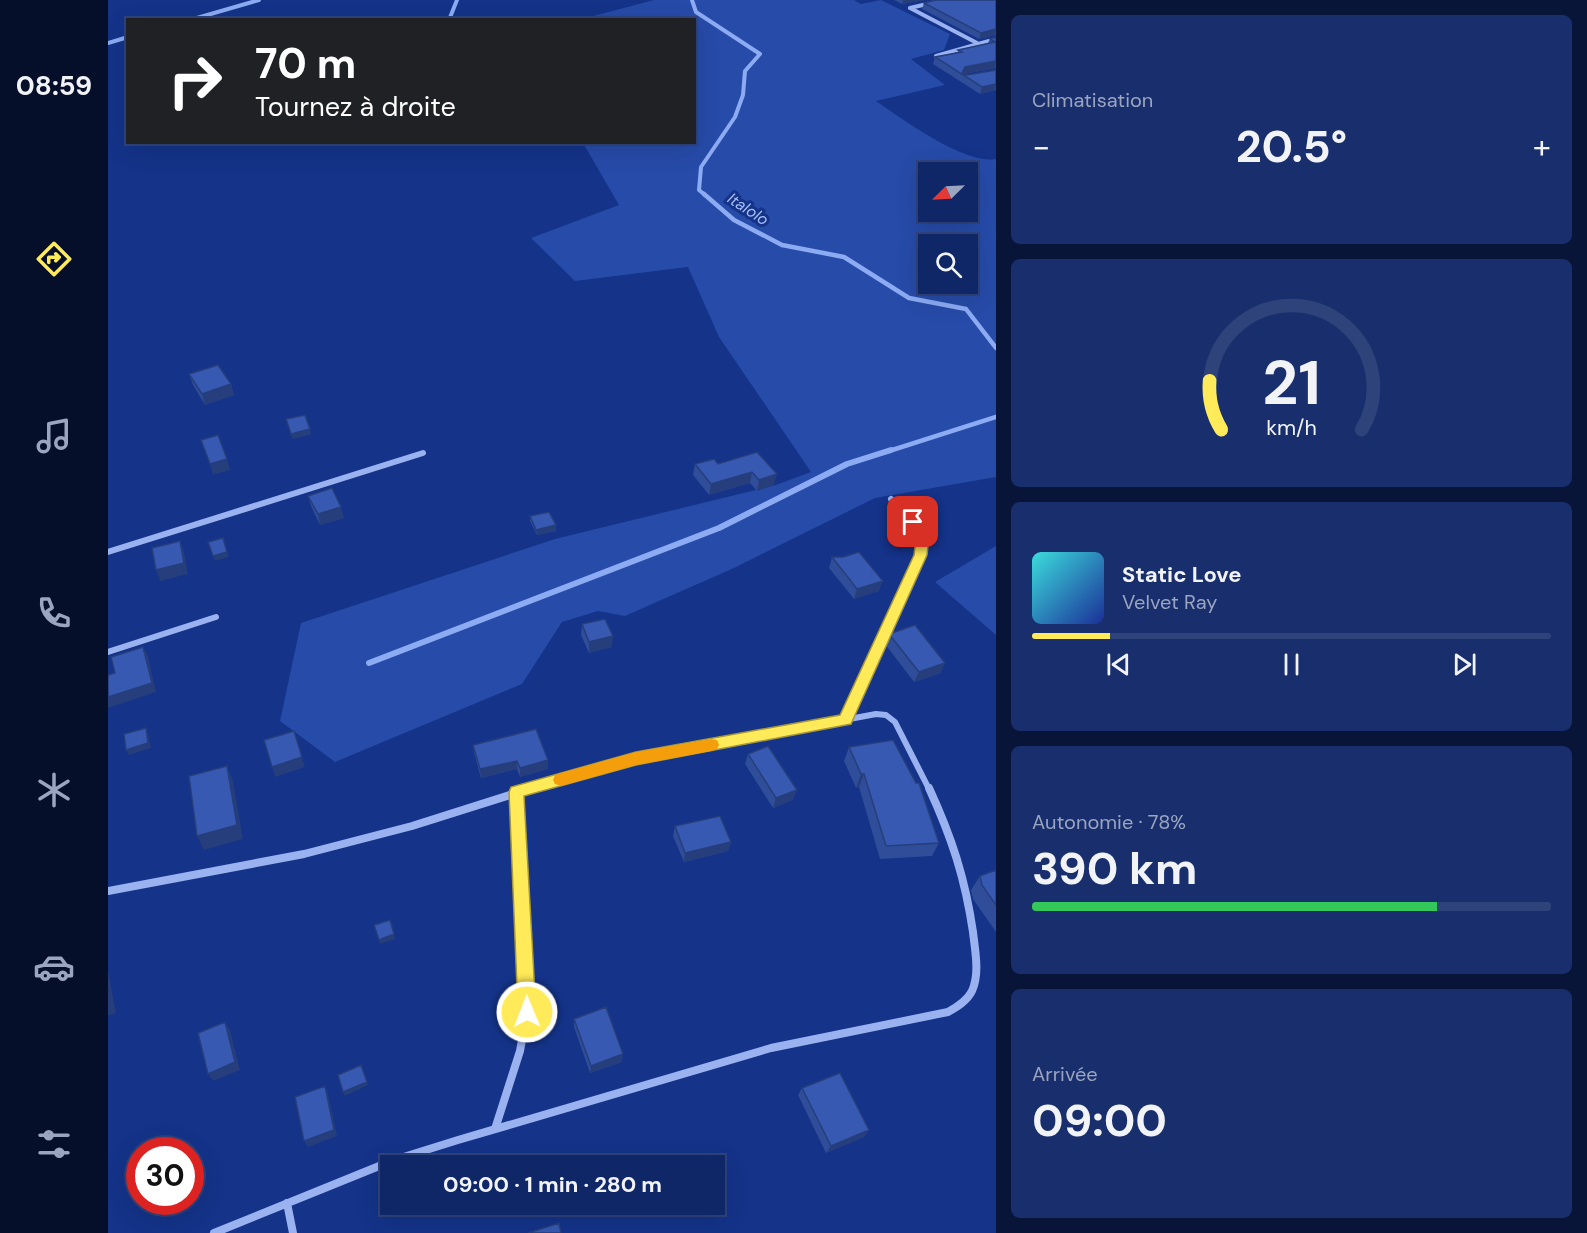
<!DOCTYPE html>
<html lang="fr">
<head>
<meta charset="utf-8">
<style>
  :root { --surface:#0f2667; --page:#182e6d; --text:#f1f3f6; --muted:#9ba5c0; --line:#2f437b; --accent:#ffea59 }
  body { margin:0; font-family:"DM Sans",sans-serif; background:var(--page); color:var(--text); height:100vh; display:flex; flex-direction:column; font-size:22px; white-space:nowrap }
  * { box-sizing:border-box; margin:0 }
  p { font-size:20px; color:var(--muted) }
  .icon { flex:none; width:33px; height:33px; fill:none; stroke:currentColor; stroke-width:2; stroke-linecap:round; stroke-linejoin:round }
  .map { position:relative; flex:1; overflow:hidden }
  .panel { display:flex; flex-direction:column; gap:15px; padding:15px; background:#081539; width:591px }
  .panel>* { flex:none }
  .hud { position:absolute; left:18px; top:18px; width:570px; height:126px; border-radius:0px; box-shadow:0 6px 24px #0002,0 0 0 2px var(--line); background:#202124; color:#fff; overflow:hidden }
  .needle { width:39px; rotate:246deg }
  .controls { position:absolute; left:810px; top:162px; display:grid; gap:12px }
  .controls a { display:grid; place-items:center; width:60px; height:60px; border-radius:0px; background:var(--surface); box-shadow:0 6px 24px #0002,0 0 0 2px var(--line); font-size:30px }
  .speed { position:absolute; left:18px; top:1137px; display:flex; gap:12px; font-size:30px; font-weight:700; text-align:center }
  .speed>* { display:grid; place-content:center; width:78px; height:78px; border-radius:50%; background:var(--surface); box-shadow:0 6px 24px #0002,0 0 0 2px var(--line); line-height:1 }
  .speed .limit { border:9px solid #d22; background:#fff; color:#111 }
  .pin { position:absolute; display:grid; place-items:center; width:51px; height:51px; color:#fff; margin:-26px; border-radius:12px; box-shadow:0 3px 9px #0006 }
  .me { position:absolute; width:66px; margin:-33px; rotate:359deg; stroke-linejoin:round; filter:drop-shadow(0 0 4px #0008) }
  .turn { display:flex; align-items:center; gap:21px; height:126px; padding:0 30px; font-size:27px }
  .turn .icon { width:78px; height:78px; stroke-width:2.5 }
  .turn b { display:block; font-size:42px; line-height:51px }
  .big { font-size:45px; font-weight:700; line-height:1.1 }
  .panel .widget { flex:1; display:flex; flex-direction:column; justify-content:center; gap:9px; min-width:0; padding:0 21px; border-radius:9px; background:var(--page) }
  .panel .dial { align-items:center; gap:0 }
  .dial svg { height:156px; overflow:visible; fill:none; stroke:var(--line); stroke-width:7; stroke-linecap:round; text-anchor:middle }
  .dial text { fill:var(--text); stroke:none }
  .song { display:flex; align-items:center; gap:18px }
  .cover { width:72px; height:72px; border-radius:9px; background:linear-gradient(135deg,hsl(180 70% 55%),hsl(230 70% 35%)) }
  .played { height:6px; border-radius:3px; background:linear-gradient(90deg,var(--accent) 15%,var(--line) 15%) }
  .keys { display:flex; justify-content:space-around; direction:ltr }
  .heat { display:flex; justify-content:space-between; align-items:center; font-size:33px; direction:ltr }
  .charge { height:9px; border-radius:4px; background:linear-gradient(90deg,#34c759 78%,var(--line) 0) }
  .trip { position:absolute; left:272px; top:1155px; width:345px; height:60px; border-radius:0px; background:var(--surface); box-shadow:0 6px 24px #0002,0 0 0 2px var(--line); font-weight:700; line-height:60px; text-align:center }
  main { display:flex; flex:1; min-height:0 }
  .dock { display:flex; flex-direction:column; width:108px; justify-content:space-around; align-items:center; background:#060f29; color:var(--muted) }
  .dock .icon { width:42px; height:42px }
  .dock .selected { color:var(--accent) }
  .dock b { font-size:27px; color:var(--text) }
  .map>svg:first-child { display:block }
</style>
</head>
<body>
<main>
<nav class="dock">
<b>08:59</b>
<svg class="icon selected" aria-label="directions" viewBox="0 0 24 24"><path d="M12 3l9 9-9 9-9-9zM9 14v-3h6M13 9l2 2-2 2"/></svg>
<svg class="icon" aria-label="music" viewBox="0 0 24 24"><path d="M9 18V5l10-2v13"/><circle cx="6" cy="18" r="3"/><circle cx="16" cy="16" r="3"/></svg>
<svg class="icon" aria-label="phone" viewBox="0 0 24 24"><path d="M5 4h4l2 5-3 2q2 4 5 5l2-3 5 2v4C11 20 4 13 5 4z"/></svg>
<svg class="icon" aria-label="climate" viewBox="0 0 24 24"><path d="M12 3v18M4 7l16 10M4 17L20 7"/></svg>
<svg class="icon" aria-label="car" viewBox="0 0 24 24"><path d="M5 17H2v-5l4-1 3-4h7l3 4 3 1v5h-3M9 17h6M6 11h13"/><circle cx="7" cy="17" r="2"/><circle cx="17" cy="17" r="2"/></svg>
<svg class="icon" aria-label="filters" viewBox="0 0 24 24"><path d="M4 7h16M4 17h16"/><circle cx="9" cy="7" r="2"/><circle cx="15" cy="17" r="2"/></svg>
</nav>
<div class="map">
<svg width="888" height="1233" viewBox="0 0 888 1233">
  <rect width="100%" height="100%" fill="#143389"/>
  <path fill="#264ba8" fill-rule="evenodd" d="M546 0H746L753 4 773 0 842 34 836 50 803 59 837 85 768 101C794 119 857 165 888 159V477L767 498 626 568 517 616 490 611 454 622 414 684 227 762 172 721 193 623 447 539 668 485 703 472 611 337 580 267 467 281 423 238 511 205 475 143 586 142V20L474 19ZM820 172H860V212H820ZM820 244H860V284H820Z
    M888 546V635L827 582Z"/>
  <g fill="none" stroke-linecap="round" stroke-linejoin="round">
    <path stroke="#8cabf3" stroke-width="4" d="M584 0 588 12 652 54 637 71 635 95 627 117 593 167 591 190 597 195
      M82 20 151 0
      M341 20 349 0
      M0 43 20 37"/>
    <path stroke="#8cabf3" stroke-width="4.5" d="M596 194 626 220 674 245 736 257 801 298 858 309 888 348
      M778 452 888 417"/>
    <path stroke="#8cabf3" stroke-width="6" d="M261 663 611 528 739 464 783 450"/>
    <path stroke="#9ab3f0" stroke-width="4" d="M802 8 869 43
      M802 8 836 0
      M828 56 888 39"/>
    <path stroke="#9ab3f0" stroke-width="6" d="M0 552 315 453
      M0 652 108 617
      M737 720 812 555 810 530 783 499
      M418 789 528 759 768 714 778 715 787 722 821 789"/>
    <path stroke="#9ab3f0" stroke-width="8" d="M0 891 196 854 304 826 424 788
      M387 1129 412 1051 419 1012 408 792
      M179 1203 185 1233
      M106 1233 286 1160 350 1140 663 1048 840 1012C849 1007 859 1001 864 991 872 973 867 951 865 932 857 878 844 838 821 788"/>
  </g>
  <path fill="#2f4d98" d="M786 0H817L794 4Z
    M888 0V35L871 39 814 9 816 3Z
    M888 37V68L856 74 859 75 888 70V90L872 94 825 64 827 57 850 53V50L880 43 882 39Z
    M81 374 123 384 126 395 97 405 85 385Z
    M649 452 666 485 649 491 642 483 601 495 585 475 587 464H610Z
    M200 496 236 518 212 525 203 506Z
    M422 516 448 531 429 535 422 521Z
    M724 557 771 591 746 599 721 568Z
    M474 624 504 647 481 653 473 635Z
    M781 634 833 673 806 682 777 644Z
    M365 745 440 760V769L412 777 409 769 373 778 366 753Z
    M741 747 831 843 824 856 772 859 751 787 748 788 736 761Z
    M640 754 685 800 665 808 637 764Z
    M567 826 623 842 620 851 576 862 565 836Z
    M888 870V932L865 899 863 890 872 876Z
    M466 1019 514 1062 482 1073 466 1027Z
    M694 1088 761 1130 756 1137 718 1153 690 1095Z"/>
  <path fill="#263e7c" d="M795 0H817L794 4Z
    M888 29 887 35 871 39 873 33Z
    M888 61 887 68 855 74 854 73 857 67Z
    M888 84 887 90 872 94 874 87Z
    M123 384 126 395 97 405 94 394Z
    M202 429 203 435 184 439 183 434Z
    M119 459 122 470 105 475 102 464Z
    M644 472 642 483 601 495 603 484Z
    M669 474 666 485 649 491 651 480Z
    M233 507 236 518 212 525 210 514Z
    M448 525V531L429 535 428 530Z
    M72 541 76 552 80 574 52 581 48 570Z
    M119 552 121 557 107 561 105 556Z
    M775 581 771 591 746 599 749 589Z
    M505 636 504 647 481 653V642Z
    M35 647 40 656 48 692 0 708V697Z
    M837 663 833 673 806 682 811 672Z
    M38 728 40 733 43 748 21 755 18 750Z
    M186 731 197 767 167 777 164 767Z
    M440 760V769L412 777V768Z
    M409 761V769L373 778 372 769Z
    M119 766 125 781 135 839 96 850 89 836Z
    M753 774H756L751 787 748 788Z
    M689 790 685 800 665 808 668 798Z
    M623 842 620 851 576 862 577 853Z
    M286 934 287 939 272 944 271 940Z
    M0 970 8 1013 0 1016Z
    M117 1022 122 1030 132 1070 105 1081 100 1074Z
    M515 1054 514 1062 482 1073 483 1066Z
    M253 1065 260 1085 237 1096 235 1092Z
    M217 1086 220 1094 229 1136 200 1147 196 1141Z
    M761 1130 756 1137 718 1153 723 1146Z"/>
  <path fill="#3759b1" stroke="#263e7c" stroke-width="1.5" d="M828 0H888V29L873 33 816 3Z
    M888 37V61L857 67 854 73 859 75 888 70V84L874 87 827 57 854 52 850 50 887 42 882 39Z
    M110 365 123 384 94 394 81 374Z
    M197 415 202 429 183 434 178 419Z
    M110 435 119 459 102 464 93 440Z
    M649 452 669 474 651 480 644 472 603 484 587 464 606 459 610 464Z
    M224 488 233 507 210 514 200 496Z
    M441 512 448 525 428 530 422 516Z
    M115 538 119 552 105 556 100 542Z
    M72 541 76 563 48 570 44 548Z
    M751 552 775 581 749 589 724 557H735Z
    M497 619 505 636 481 642 474 624Z
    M807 625 837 663 811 672 781 634Z
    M35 647 44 683 0 697V675L7 673 3 657Z
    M38 728 40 743 18 750 16 734Z
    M428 729 440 760 412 768 409 761 372 769 365 745Z
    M186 731 194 757 164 767 156 740Z
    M785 740 808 783H811L831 843 778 846 756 774H753L741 747Z
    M660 746 689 790 668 798 640 754Z
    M119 766 129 825 89 836 81 776Z
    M612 816 623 842 577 853 567 826Z
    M888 870V905L874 885 872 876Z
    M282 920 286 934 271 940 266 925Z
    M498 1007 515 1054 483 1066 466 1019Z
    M117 1022 127 1062 100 1074 90 1033Z
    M253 1065 259 1082 235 1092 230 1075Z
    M732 1073 761 1130 723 1146 694 1088Z
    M217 1086 226 1130 196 1141 187 1097Z
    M451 1223 453 1233H420Z"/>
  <path fill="#ffea59" stroke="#a6983a" stroke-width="1.5" d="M805 517 810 519 821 537 819 555 743 724 528 765 416 796 428 1012 425 1018 419 1021 413 1018 410 1012 401 792 403 787 528 752 732 715 806 555 808 537 799 522Z"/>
  <path fill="#f59e0b" d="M603 739 609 740 611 745 609 749 603 751 528 765 453 786 447 784 445 780 447 775 453 773 528 752Z"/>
  <g text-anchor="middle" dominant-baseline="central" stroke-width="6" stroke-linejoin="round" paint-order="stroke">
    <g font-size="16" font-style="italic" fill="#a6bdf7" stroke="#143389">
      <text transform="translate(640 209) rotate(33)">Italolo</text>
    </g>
  </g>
</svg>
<div class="controls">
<a><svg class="needle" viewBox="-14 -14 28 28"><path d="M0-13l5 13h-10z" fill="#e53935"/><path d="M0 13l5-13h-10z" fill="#9ba5c0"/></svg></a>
<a><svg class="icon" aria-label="search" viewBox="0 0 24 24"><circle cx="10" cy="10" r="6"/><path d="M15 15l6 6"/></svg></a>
</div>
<div class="speed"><div class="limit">30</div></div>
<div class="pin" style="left:805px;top:522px;background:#d93025"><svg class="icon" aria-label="arrive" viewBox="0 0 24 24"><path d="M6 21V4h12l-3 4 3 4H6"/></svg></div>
<svg class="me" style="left:419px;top:1012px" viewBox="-20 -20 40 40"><circle r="17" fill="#ffea59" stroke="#fff" stroke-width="3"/><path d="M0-11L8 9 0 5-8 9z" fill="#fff"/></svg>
<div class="trip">09:00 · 1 min · 280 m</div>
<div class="hud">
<div class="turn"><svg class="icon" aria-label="right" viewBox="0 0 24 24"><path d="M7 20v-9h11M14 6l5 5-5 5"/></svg><div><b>70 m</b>Tournez à droite</div></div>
</div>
</div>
<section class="panel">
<div class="widget"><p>Climatisation</p>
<div class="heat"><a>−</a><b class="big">20.5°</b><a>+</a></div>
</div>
<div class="widget dial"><svg viewBox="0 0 100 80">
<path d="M14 69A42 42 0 1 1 86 69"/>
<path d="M14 69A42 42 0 0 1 8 44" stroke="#ffea59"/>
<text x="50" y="56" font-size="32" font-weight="700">21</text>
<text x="50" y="72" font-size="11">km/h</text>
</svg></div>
<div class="widget">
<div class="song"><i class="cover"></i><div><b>Static Love</b><p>Velvet Ray</p></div></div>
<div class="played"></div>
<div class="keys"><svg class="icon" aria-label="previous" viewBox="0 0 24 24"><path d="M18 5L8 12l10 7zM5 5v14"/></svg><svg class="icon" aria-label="pause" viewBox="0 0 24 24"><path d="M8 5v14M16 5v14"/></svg><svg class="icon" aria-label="next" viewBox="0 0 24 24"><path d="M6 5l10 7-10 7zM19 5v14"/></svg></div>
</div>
<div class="widget"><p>Autonomie · 78%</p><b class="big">390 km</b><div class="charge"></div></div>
<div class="widget"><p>Arrivée</p><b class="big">09:00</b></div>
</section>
</main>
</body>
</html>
